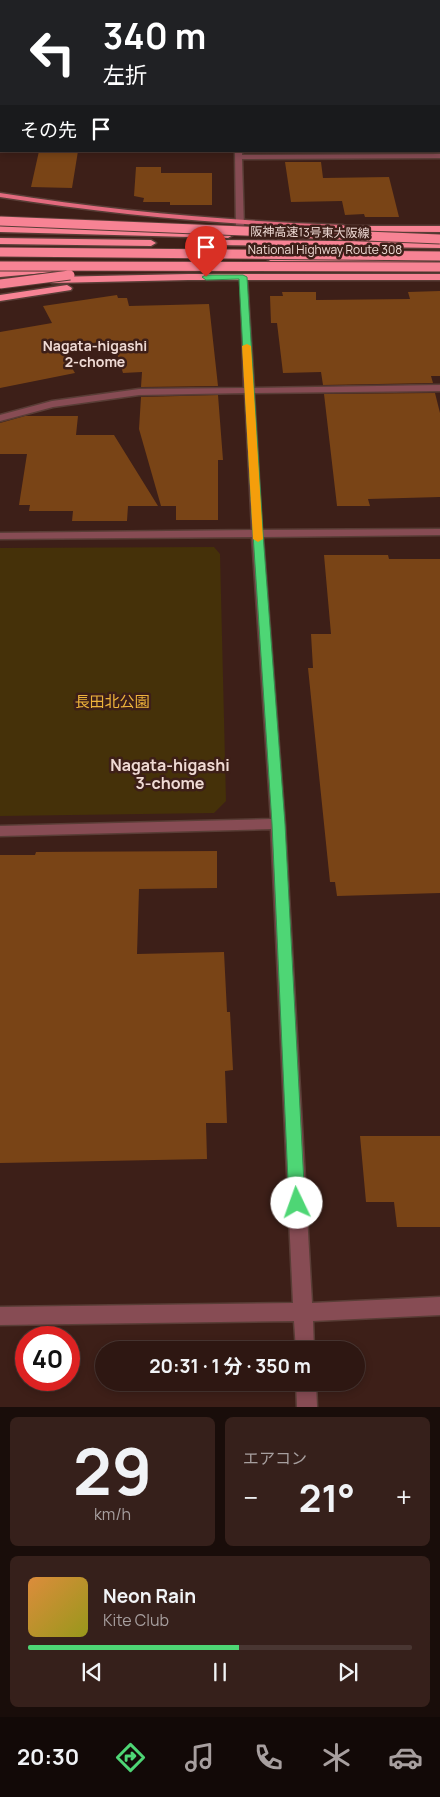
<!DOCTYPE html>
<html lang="ja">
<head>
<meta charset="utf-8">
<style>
  :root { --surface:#2e1712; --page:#36201b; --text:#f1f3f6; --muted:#a79f9f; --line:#493632; --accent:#4ed675 }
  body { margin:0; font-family:Manrope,"Noto Sans JP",sans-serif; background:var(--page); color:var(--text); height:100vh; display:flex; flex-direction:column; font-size:19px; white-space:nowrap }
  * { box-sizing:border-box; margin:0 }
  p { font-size:16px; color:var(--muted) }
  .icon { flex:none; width:28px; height:28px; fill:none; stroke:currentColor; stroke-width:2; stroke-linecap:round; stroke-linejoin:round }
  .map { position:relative; height:1407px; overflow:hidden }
  .details { display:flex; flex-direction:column; gap:10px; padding:10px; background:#190d0a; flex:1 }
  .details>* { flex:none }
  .top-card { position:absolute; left:0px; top:0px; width:440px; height:152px; box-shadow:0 2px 8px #0003,0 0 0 1px var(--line); background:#202124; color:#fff; overflow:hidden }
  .speed { position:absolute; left:15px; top:1326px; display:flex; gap:10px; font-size:25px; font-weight:700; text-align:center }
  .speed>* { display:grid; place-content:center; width:65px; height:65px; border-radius:50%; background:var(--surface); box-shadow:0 2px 8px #0003,0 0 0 1px var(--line); line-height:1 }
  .speed .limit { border:8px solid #d22; background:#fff; color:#111 }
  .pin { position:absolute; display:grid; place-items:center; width:42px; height:42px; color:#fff; margin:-51px -21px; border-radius:50% 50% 50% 0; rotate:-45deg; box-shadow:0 0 5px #0007 }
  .pin .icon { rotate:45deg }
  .me { position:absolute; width:55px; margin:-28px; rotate:357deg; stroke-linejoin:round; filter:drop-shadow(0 0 4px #0008) }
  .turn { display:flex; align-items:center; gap:18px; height:105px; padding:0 20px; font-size:22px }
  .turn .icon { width:65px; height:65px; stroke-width:2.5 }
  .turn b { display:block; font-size:35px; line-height:42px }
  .then { display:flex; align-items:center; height:48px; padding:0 20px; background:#0003; gap:10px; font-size:19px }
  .big { font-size:38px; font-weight:700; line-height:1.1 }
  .details .widget { flex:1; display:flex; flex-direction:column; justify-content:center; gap:8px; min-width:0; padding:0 18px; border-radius:8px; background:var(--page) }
  .details .dial { align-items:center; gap:0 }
  .dial b { font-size:65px; line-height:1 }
  .song { display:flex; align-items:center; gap:15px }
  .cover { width:60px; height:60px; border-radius:8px; background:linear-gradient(135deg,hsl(30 70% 55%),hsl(60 70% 35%)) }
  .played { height:5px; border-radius:2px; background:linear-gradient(90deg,var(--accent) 55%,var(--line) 55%) }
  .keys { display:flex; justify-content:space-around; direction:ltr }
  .heat { display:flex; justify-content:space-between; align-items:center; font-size:28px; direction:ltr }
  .details .tiles { flex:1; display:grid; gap:10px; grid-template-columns:1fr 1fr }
  .widget:last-child { grid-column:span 2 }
  .trip { position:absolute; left:95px; top:1341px; width:270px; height:50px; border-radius:25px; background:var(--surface); box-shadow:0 2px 8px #0003,0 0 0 1px var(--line); font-weight:700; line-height:50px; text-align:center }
  .dock { display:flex; height:80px; justify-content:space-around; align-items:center; background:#120907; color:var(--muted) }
  .dock .icon { width:35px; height:35px }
  .dock .current { color:var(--accent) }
  .dock b { font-size:22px; color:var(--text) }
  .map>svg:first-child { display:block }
</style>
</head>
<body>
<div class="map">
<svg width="440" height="1407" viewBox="0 0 440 1407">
  <rect width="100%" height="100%" fill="#3d1f18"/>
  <path fill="#453109" d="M214 547 220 554 226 801 214 813 0 816V548Z"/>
  <path fill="#794416" d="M39 151H78L72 188 31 187Z
    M285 162H321L323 178 389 177 399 217H365L364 214 345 215 342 201 291 202Z
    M136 167H161V173H212V205H170V202H143L144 198 134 196Z
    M440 291V376H431L433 383 323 385 321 372 283 373 277 323H271L270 296H283L282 292H316V300L410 299 408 292Z
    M117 295 118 298H127L129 306 209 304 218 386 141 387 142 372 123 373 113 340 60 348 75 373 0 388V332L52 323 43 306Z
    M435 393 440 413V497L368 499 370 506H337L324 394Z
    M218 395 223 460H218V520H176V506H161L139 429 141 397Z
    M25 416H78L76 435H114L158 506H128L127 521H72L73 511H29L30 505H19L27 454H0V423Z
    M324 555H388L389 559H440V893L337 896 335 882H330L308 668H313L311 634H331Z
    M217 851V888L139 889 137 954 224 952 227 1012H230L233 1070 225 1071 227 1123H206L207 1159 0 1163V855H35L36 852Z
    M360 1136H440V1227H397L394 1202H366Z"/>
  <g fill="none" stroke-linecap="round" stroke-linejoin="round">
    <g stroke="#593d36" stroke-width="3">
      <path id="minor" d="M214 0H225L226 1H215Z
        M439 6H440V10H439Z
        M0 44H1V48H0Z
        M439 48H440V52H439Z
        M439 104H440V108H439Z
        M235 151H242V155L440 154V158L242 159 244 229 240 231 236 229Z
        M240 275 247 277 254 388 440 385V391L254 393 262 530 440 529V535L263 537 285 824 312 1303 440 1297V1315L313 1321 314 1350H296L294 1321 0 1325V1307L293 1303 271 829 0 836V826L271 819 252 537 0 539V533L252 530 245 393 139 395 53 407 0 421V415L52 401 139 389 244 388Z
        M296 1382H316L317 1407H297Z"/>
    </g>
    <g stroke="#593d36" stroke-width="3">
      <path id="major" d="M0 193C114 211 228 221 343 225L347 227 343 229C228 225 114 215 0 197Z"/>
    </g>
    <g stroke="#593d36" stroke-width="3">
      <path id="highway" d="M0 226 228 232 233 235 228 238 0 232Z
        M288 226H440V232L285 231 283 229Z
        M0 238 151 240 156 243 151 246 0 244Z
        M214 240 440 242V248L211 245V241Z
        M440 258V264L272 265 267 262 272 259Z
        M64 266 69 269 67 271 0 277V271Z
        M188 274H440V280H188L52 283 47 280 52 277Z
        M67 285 72 288 71 290 0 301V295Z"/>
    </g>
    <use href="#minor" fill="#874c54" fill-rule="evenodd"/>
    <use href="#major" fill="#e26a7e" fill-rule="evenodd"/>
    <use href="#highway" fill="#f78394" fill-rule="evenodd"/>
    <g stroke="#593d36" stroke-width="11" stroke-linecap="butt">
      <path id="highway-bridge" d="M0 221 440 239
        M0 252 440 256
        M0 266 440 267
        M0 284 70 275"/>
    </g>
    <use href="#highway-bridge" stroke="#f78394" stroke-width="9"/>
  </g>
  <path fill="#4ed675" stroke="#338b4c" d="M243 275 247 277 263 534 285 824 305 1203 303 1208 297 1210 292 1208 289 1203 272 824 253 534 239 279 206 280 202 277 206 275Z"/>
  <path fill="#f59e0b" d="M247 344 251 346 263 539 258 542 253 539 242 346Z"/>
  <g text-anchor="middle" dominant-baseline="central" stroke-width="5" stroke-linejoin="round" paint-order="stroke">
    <g font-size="12" fill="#efdad4" stroke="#3d1f18">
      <text transform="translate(310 232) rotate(1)">阪神高速13号東大阪線</text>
      <text x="325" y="249">National Highway Route 308</text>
    </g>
    <g font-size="14" font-weight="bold" fill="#efdad4" stroke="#3d1f18">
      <text x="95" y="345">Nagata-higashi<tspan x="95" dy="16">2-chome</tspan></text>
    </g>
    <g font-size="15" fill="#eeb33b" stroke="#3d1f18">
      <text x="112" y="701">長田北公園</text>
    </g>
    <g font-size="16" font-weight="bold" fill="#efdad4" stroke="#3d1f18">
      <text x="170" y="765">Nagata-higashi<tspan x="170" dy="18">3-chome</tspan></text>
    </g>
  </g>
</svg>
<div class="speed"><div class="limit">40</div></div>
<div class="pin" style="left:206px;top:277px;background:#d93025"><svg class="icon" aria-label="arrive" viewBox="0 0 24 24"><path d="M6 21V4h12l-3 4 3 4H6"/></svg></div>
<svg class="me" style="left:297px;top:1203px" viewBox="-20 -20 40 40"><circle r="19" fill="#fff"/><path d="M0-13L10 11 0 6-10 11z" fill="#4ed675"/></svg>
<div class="trip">20:31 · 1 分 · 350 m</div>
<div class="top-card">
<div class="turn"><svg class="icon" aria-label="left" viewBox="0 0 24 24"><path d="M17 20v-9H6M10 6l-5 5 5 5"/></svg><div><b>340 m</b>左折</div></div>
<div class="then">その先<svg class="icon" aria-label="arrive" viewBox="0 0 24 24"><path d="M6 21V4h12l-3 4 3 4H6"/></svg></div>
</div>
</div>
<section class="details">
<div class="tiles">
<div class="widget dial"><b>29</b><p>km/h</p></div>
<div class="widget"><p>エアコン</p>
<div class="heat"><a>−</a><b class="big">21°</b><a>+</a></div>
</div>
<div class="widget">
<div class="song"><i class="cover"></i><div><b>Neon Rain</b><p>Kite Club</p></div></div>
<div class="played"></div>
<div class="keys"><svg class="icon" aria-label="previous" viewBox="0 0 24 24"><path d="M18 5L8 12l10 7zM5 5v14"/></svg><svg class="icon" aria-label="pause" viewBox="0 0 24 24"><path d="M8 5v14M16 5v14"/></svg><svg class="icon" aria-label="next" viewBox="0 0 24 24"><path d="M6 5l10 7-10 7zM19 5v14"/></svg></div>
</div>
</div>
</section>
<nav class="dock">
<b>20:30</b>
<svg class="icon current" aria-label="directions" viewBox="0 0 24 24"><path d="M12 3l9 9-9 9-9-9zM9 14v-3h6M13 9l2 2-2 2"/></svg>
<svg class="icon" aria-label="music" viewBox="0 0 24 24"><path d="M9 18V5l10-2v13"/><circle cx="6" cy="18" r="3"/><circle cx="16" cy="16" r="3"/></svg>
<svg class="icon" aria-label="phone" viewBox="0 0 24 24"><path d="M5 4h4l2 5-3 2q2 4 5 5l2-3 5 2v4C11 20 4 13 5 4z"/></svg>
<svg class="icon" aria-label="climate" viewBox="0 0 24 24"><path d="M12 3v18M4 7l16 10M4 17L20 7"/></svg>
<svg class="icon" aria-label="car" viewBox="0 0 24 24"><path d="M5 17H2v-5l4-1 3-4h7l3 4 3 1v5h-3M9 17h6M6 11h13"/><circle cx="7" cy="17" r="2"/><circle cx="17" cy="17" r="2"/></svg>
</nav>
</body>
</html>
